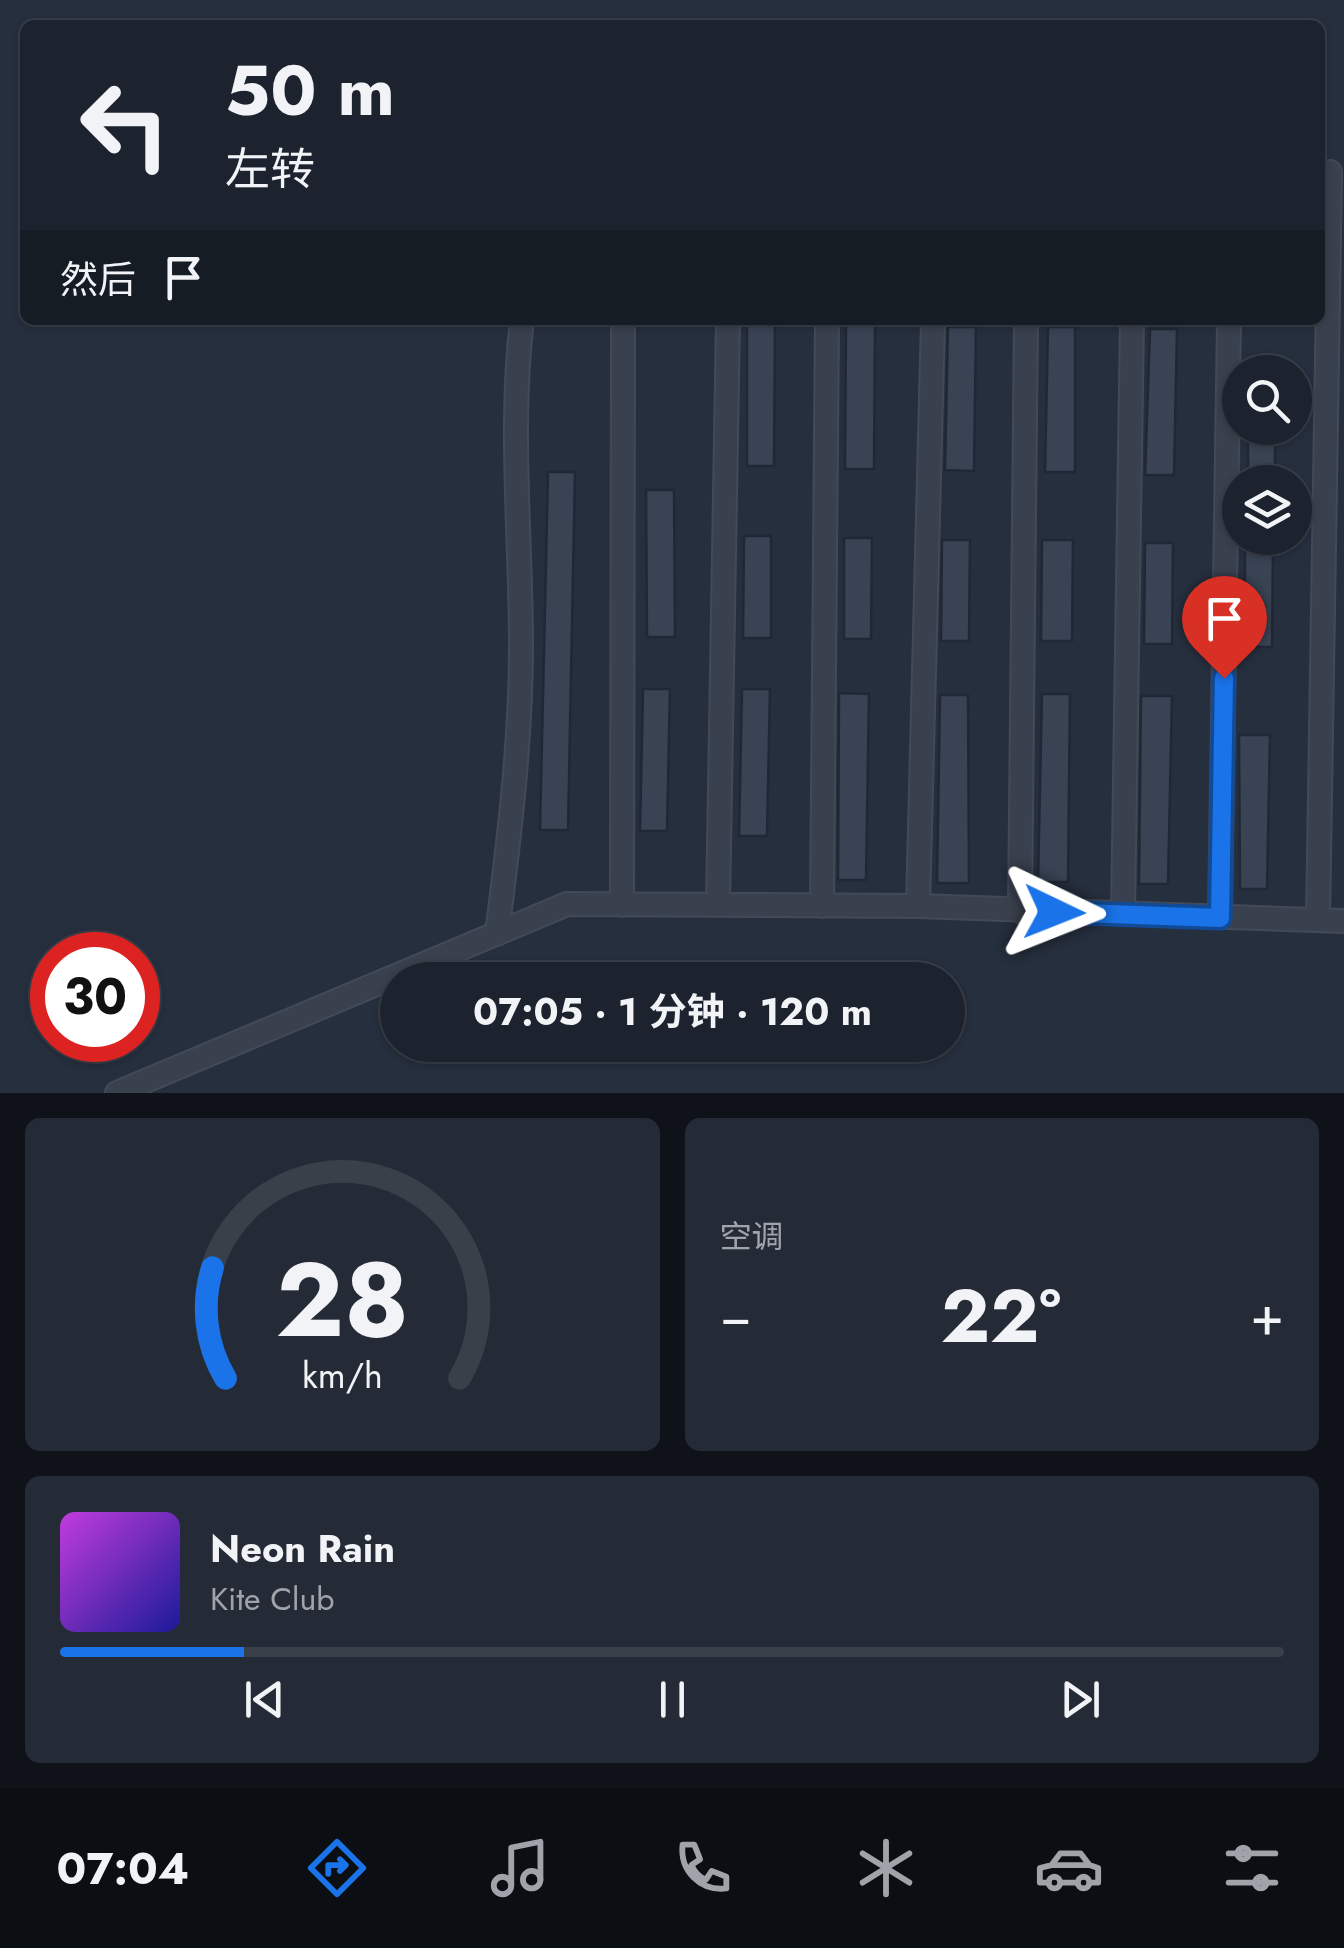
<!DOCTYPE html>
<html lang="zh">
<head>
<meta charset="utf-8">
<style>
  :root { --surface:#1c232e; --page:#252b36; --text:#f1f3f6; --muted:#a0a4aa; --line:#3a404a; --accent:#1a73e8 }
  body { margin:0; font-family:Jost,"Noto Sans SC",sans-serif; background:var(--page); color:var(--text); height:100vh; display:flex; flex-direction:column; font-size:38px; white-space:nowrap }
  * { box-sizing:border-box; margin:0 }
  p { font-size:32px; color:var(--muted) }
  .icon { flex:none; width:55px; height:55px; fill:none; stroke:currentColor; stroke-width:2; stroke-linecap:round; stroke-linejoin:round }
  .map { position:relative; height:1093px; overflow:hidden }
  .panel { display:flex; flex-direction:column; gap:25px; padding:25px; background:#0f1319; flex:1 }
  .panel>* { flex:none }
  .hud { position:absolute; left:20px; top:20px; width:1305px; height:305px; border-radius:15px; box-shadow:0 2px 8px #0004,0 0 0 2px var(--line); background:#1c232e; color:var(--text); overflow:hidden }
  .buttons { position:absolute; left:1222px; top:355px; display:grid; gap:20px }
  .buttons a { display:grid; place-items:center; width:90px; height:90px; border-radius:50%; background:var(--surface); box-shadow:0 2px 8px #0004,0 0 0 2px var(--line); font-size:50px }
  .speed { position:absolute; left:30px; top:932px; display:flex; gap:20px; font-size:50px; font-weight:700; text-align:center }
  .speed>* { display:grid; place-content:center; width:130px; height:130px; border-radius:50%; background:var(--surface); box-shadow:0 2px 8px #0004,0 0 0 2px var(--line); line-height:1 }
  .speed .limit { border:15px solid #d22; background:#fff; color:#111 }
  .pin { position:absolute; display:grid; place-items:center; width:85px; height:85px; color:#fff; margin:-102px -42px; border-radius:50% 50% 50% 0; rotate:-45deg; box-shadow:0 0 10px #0007 }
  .pin .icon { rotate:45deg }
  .me { position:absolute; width:110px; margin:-55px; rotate:92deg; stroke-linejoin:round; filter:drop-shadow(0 0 8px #0008) }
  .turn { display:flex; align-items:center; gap:35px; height:210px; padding:0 40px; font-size:45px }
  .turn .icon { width:130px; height:130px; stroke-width:2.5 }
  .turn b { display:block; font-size:70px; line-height:85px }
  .then { display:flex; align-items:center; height:95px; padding:0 40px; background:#0003; gap:20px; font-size:38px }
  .big { font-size:75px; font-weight:700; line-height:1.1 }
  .panel .tile { flex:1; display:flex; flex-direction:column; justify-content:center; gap:15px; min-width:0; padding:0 35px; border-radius:15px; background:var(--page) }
  .panel .dial { align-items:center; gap:0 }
  .dial svg { height:260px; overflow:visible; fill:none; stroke:var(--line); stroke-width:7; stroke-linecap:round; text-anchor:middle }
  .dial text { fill:var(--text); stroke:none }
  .song { display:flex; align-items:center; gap:30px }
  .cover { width:120px; height:120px; border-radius:15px; background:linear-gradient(135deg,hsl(290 70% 55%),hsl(240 70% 35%)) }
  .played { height:10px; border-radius:5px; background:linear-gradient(90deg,var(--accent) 15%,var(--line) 15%) }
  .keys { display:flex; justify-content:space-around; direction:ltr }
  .heat { display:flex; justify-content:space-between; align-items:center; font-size:55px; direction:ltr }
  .panel .tiles { flex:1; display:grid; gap:25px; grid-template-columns:1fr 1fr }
  .tile:last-child { grid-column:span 2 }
  .trip { position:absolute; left:380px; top:962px; width:585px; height:100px; border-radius:50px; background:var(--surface); box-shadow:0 2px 8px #0004,0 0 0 2px var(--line); font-weight:700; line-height:100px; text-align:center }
  .tabs { display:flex; height:160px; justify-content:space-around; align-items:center; background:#0b0e12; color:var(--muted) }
  .tabs .icon { width:70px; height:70px }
  .tabs .active { color:var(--accent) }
  .tabs b { font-size:45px; color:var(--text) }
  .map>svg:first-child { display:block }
</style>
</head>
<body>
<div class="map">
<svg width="1344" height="1093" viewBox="0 0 1344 1093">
  <rect width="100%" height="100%" fill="#262f3e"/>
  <path fill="#394354" stroke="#212835" stroke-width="2.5" d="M747 323H775L774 466H747Z
    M846 325H875L874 469H845Z
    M948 327H976L974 471 945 470Z
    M1048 327H1075V472H1045Z
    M1150 329H1177L1174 475H1145Z
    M1248 428H1275V477H1248Z
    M548 472H575L568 830H540Z
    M646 490H674L675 637H647Z
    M744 536H771V638H743Z
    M844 538H872L871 639H844Z
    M942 540H970L969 641H941Z
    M1042 540H1073L1072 641H1041Z
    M1145 543H1173L1172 644H1144Z
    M1245 546H1273L1272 647H1245Z
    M643 689H670L667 831H640Z
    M742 689H770L767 836H739Z
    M839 693 869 694 866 880H838Z
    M1042 694H1070L1068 882H1038Z
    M940 695H968L969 883H937Z
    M1141 696H1172L1168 884H1139Z
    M1239 735H1270L1267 889H1240Z"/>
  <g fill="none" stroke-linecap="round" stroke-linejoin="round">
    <g stroke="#434a57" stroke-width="26">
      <path id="minor" d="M622 905 623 320
        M718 905 728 320
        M822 906 827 320
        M918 906 933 320
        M1020 911 1026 320
        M1123 914 1132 320
        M1220 917 1229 320
        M1318 920 1330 172
        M497 934C509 839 521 742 521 646 521 537 509 428 522 320
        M117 1093 567 904 918 906 1344 921"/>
    </g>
    <use href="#minor" stroke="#3a414e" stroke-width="22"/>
  </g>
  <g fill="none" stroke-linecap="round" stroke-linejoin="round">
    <g stroke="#114b97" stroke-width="25">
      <path id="route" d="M1054 912 1220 918 1224 678"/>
    </g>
    <use href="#route" stroke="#1a73e8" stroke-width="18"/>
  </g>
</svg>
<div class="buttons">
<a><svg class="icon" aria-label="search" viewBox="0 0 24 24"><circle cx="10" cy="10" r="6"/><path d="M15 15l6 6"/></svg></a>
<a><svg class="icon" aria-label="layers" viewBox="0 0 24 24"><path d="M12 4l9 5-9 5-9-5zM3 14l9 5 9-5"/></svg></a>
</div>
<div class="speed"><div class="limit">30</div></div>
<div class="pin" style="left:1224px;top:678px;background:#d93025"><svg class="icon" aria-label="arrive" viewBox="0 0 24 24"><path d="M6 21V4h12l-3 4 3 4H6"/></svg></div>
<svg class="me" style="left:1054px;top:912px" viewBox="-20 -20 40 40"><path d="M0-17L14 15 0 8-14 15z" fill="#1a73e8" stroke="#fff" stroke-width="4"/></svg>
<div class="trip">07:05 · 1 分钟 · 120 m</div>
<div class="hud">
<div class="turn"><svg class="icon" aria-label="left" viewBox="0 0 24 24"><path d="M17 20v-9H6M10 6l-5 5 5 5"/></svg><div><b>50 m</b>左转</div></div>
<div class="then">然后<svg class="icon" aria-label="arrive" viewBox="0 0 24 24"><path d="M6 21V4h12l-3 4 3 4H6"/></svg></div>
</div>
</div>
<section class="panel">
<div class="tiles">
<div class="tile dial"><svg viewBox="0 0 100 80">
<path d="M14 69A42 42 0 1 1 86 69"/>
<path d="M14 69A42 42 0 0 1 10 35" stroke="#1a73e8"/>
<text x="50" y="56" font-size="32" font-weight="700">28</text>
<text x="50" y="72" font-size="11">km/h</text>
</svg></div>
<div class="tile"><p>空调</p>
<div class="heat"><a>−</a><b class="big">22°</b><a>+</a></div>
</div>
<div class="tile">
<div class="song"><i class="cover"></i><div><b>Neon Rain</b><p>Kite Club</p></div></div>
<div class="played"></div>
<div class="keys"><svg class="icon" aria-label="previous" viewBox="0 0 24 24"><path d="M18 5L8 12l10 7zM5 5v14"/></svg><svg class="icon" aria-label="pause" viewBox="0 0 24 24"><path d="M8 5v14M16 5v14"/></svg><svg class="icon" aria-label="next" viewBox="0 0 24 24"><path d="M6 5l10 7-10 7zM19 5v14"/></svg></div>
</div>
</div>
</section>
<nav class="tabs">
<b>07:04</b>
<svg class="icon active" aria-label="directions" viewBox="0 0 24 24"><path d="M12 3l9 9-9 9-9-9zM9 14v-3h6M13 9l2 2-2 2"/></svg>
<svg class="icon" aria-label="music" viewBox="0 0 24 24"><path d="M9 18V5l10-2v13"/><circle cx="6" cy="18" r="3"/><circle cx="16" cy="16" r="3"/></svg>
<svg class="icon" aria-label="phone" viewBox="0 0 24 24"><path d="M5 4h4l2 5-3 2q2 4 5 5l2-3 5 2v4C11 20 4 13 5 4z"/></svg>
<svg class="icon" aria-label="climate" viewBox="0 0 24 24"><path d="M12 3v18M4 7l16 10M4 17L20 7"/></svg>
<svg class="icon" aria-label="car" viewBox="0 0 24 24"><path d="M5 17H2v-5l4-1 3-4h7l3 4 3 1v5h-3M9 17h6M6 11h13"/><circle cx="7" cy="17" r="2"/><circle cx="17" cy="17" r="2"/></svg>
<svg class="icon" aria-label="filters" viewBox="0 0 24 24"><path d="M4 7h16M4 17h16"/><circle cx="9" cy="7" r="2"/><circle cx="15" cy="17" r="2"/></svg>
</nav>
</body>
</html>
